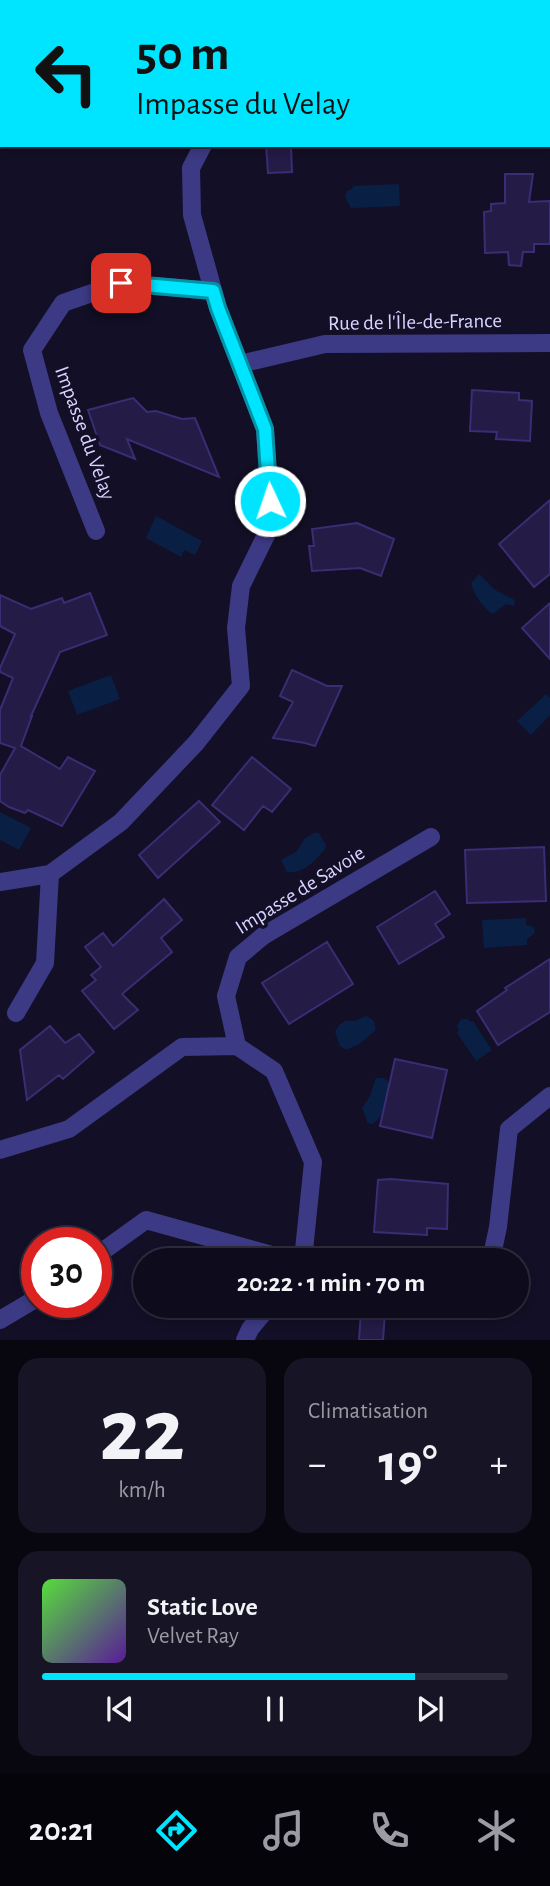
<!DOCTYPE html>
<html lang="fr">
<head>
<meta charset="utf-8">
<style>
  :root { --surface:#0e0b1c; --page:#171425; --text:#f1f3f6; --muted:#9b9ba3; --line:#2e2b3b; --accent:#00e5ff }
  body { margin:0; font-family:"Alegreya Sans",sans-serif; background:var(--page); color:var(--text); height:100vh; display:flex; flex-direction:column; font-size:26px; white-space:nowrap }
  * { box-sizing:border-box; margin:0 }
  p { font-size:23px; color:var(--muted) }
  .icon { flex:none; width:38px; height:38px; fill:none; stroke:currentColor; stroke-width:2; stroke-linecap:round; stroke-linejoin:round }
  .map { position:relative; height:1340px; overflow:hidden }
  .side { display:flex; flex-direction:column; gap:18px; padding:18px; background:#08060f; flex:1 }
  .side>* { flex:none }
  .guide { position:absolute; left:0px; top:0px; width:551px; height:147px; box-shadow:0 4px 10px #0003,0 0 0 2px var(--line); background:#00e5ff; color:#111; overflow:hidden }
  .speed { position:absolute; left:21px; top:1227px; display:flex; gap:14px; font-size:35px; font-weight:700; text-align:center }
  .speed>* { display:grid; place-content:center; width:91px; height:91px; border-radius:50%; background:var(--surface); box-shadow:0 4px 10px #0003,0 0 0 2px var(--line); line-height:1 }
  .speed .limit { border:10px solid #d22; background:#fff; color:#111 }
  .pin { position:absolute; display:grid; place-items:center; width:60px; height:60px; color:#fff; margin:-30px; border-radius:14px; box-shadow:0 4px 10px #0006 }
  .me { position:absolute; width:77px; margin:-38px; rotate:357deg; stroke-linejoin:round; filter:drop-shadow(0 0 5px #0008) }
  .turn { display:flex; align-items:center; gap:24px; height:147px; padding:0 21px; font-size:32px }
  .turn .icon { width:91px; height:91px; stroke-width:2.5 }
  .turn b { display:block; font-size:49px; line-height:60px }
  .big { font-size:52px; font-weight:700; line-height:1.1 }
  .side .widget { flex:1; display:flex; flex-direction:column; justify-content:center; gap:10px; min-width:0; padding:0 24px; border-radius:21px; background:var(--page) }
  .side .dial { align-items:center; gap:0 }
  .dial b { font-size:91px; line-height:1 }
  .song { display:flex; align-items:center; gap:21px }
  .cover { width:84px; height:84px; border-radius:10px; background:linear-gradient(135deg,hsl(110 70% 55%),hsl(270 70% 35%)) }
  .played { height:7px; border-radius:4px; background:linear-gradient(90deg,var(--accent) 80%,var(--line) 80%) }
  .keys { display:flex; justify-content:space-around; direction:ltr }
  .heat { display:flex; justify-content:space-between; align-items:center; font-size:38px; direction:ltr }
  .side .tiles { flex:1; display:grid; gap:18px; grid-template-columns:1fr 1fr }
  .widget:last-child { grid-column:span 2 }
  .trip { position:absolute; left:133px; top:1248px; width:396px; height:70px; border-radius:35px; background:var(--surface); box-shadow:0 4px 10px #0003,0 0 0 2px var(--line); font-weight:700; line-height:70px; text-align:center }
  .tab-bar { display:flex; height:112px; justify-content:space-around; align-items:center; background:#06040b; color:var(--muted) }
  .tab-bar .icon { width:49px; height:49px }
  .tab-bar .current { color:var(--accent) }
  .tab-bar b { font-size:32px; color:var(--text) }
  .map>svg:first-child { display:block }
</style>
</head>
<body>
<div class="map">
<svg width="550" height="1340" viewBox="0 0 550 1340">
  <rect width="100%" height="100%" fill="#130f26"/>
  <path fill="#0a1f44" d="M399 184 400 206 351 208 345 197 347 191 353 188V186Z
    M156 516 202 541 195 555 184 550 181 557 146 538Z
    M479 574 495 590 515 600 514 606 506 604 493 614C481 606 475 596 471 583Z
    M111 675 120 699 77 715 68 691Z
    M546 694 550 698V715L531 735 517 721Z
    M0 812 31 828 19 850 0 840Z
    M314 833H319L326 845 325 849C315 861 304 874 287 872L281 860 296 852 305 838Z
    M526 918V925L532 926 535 930 534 934 527 939V945L484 948 482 920Z
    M366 1016C373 1019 377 1023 375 1031L359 1044 346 1050 340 1046 335 1032 339 1025 345 1021H355Z
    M461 1019H467L471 1022 473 1021 492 1050 476 1061 457 1033 459 1030 457 1026Z
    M376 1078H383L388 1081 389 1085 383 1114 373 1124 367 1123V1120L362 1108 370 1096Z"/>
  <path fill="#241b47" stroke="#3b2d73" stroke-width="2" d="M266 145H291L292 172 268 173Z
    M505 174H533L529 202 550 201V244H534V252H523L521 266 509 265 508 252 485 253 484 212 491 211V204L505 203Z
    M472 390 519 393V400L532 401 530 441 496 439 497 432 470 431Z
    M133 398 147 412 156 411 182 419 195 418 219 477 127 439 135 459 100 445 88 410Z
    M550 500V574L534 587 499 544Z
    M357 523 394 539 381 576 360 568 312 571 309 546H314L312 529Z
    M90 593 107 635 60 652 31 716H32L21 746 60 769 68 757 95 771 62 826 28 810 25 813 9 807 0 801V775L15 748 0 743V710L13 678 0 672V668L15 634 0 626V595L31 609 62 598 64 603Z
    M550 603V659L522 628Z
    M292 670 327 686H342L315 746 305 743 273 738 293 702 280 696Z
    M252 757 291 789 272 812 263 806 244 830 212 805Z
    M199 801 220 822 158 878 139 855Z
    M544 847 546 901 467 903 465 850Z
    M435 891 450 914 435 924 444 937 399 964 377 927Z
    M164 899 182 920 161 938 172 952 122 994 138 1010 114 1029 82 991 96 980 91 975 101 967 85 947 103 933 113 946Z
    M327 942 353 984 289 1024 262 983Z
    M550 959V1012L498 1045 477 1011 507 990 505 988Z
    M50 1026 65 1043 79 1034 94 1052 63 1079 59 1075 27 1100 20 1050Z
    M395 1059 447 1070 432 1138 380 1126Z
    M391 1179 448 1184 447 1229 427 1228V1235L374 1232 378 1180Z
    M361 1312 385 1313 383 1340H359Z"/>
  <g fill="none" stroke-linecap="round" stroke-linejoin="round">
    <path stroke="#3d3a85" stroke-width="18" d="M0 36H2
      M240 364 325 344 550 343
      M96 531 49 413 32 350 63 303 121 283 213 291
      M0 882 50 874 121 822 196 743 241 686 236 628 241 586 271 525 265 429 218 308 192 215 191 168 203 145
      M16 1013 45 963 50 874
      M237 1046 226 996 238 957 263 936 431 837
      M96 1256 146 1220 290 1260
      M491 1260 498 1227 509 1129 550 1096
      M429 1306H434
      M0 1320 37 1298"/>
    <path stroke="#3d3a85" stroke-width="18" d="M0 1150 69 1129 182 1047 237 1046 274 1071 313 1162 303 1260
      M245 1340 250 1329 269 1306"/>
  </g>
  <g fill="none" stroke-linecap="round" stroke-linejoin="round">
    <g stroke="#0095a6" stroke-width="18">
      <path id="route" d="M121 283 213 291 218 308 265 429 270 501"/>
    </g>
    <use href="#route" stroke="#00e5ff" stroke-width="12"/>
  </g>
  <g text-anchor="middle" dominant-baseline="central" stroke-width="7" stroke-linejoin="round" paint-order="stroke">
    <g font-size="21" fill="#d9d4ff" stroke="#130f26">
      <text transform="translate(415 322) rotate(-1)">Rue de l'Île-de-France</text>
      <text transform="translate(85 433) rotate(70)">Impasse du Velay</text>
      <text transform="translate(300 890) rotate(-32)">Impasse de Savoie</text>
    </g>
  </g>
</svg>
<div class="speed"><div class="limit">30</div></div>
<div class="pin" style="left:121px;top:283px;background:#d93025"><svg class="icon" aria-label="arrive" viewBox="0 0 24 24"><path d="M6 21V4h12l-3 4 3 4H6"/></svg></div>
<svg class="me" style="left:270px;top:501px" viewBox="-20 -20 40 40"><circle r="17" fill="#00e5ff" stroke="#fff" stroke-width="3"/><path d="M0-11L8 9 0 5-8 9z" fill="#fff"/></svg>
<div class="trip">20:22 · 1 min · 70 m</div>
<div class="guide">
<div class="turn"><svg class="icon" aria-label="left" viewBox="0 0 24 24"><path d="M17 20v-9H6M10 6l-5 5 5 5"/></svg><div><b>50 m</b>Impasse du Velay</div></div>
</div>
</div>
<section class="side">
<div class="tiles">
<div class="widget dial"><b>22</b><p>km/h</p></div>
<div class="widget"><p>Climatisation</p>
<div class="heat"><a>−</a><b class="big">19°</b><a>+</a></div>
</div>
<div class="widget">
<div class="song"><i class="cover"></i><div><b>Static Love</b><p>Velvet Ray</p></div></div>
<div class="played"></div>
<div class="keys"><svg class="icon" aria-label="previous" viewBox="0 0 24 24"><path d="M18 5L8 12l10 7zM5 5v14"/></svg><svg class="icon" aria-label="pause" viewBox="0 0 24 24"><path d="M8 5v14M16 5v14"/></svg><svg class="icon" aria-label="next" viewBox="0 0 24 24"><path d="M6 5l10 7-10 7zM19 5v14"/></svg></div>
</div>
</div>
</section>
<nav class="tab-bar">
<b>20:21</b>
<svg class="icon current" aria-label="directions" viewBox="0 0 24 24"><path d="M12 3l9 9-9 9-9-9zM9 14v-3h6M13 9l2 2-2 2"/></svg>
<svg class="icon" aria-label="music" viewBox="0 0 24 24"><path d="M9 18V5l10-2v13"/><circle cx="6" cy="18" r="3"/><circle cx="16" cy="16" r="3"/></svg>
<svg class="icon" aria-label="phone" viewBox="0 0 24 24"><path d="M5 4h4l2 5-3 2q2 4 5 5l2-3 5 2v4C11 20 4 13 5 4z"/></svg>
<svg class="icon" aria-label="climate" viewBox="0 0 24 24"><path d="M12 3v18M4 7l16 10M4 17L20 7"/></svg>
</nav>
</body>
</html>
